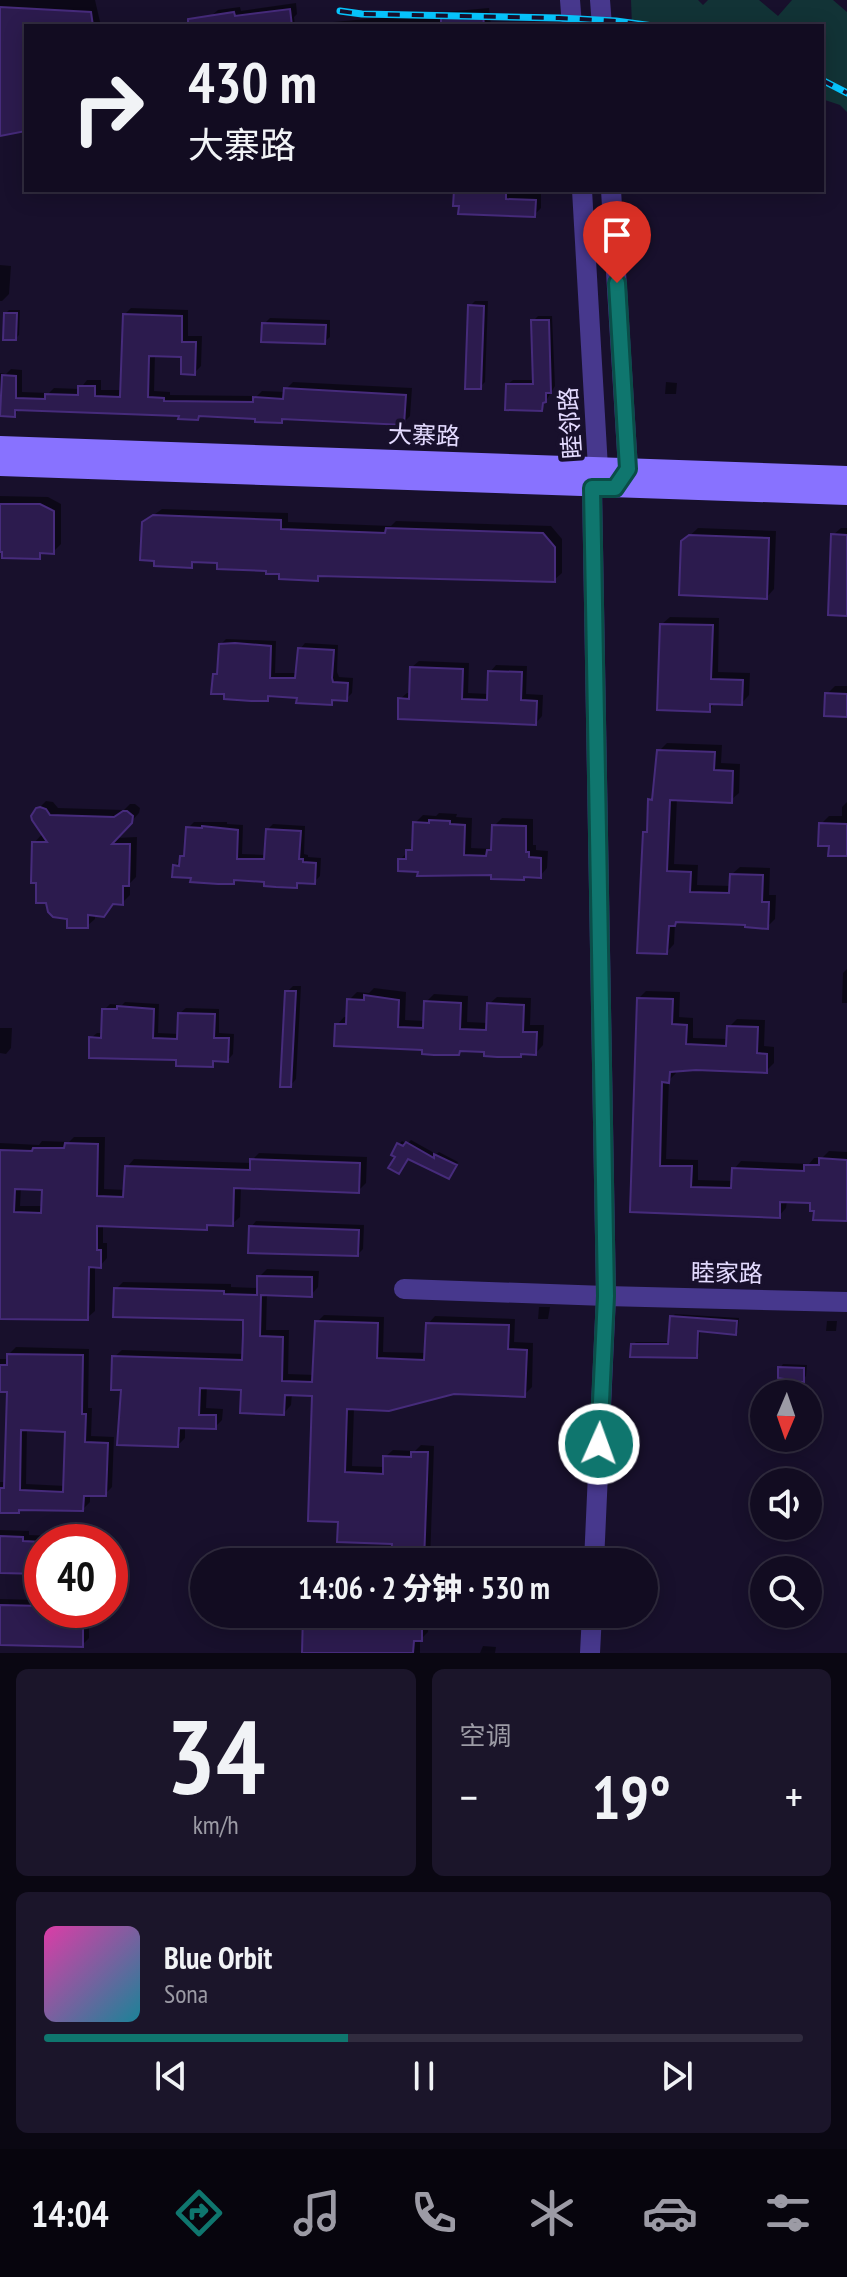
<!DOCTYPE html>
<html lang="zh">
<head>
<meta charset="utf-8">
<style>
  :root { --surface:#120c21; --page:#1b152a; --text:#f1f3f6; --muted:#9c9ba5; --line:#312c3f; --accent:#0f766e }
  body { margin:0; font-family:"PT Sans Narrow","Noto Sans SC",sans-serif; background:var(--page); color:var(--text); height:100vh; display:flex; flex-direction:column; font-size:30px; white-space:nowrap }
  * { box-sizing:border-box; margin:0 }
  p { font-size:26px; color:var(--muted) }
  .icon { flex:none; width:44px; height:44px; fill:none; stroke:currentColor; stroke-width:2; stroke-linecap:round; stroke-linejoin:round }
  .map { position:relative; height:1653px; overflow:hidden }
  .details { display:flex; flex-direction:column; gap:16px; padding:16px; background:#0a0712; flex:1 }
  .details>* { flex:none }
  .banner { position:absolute; left:24px; top:24px; width:800px; height:168px; border-radius:0px; box-shadow:0 4px 20px #0003,0 0 0 2px var(--line); background:#120c21; color:var(--text); overflow:hidden }
  .needle { width:52px; rotate:182deg }
  .fabs { position:absolute; left:750px; top:1380px; display:grid; gap:16px }
  .fabs a { display:grid; place-items:center; width:72px; height:72px; border-radius:50%; background:var(--surface); box-shadow:0 4px 20px #0003,0 0 0 2px var(--line); font-size:40px }
  .speed { position:absolute; left:24px; top:1524px; display:flex; gap:16px; font-size:40px; font-weight:700; text-align:center }
  .speed>* { display:grid; place-content:center; width:104px; height:104px; border-radius:50%; background:var(--surface); box-shadow:0 4px 20px #0003,0 0 0 2px var(--line); line-height:1 }
  .speed .limit { border:12px solid #d22; background:#fff; color:#111 }
  .pin { position:absolute; display:grid; place-items:center; width:68px; height:68px; color:#fff; margin:-82px -34px; border-radius:50% 50% 50% 0; rotate:-45deg; box-shadow:0 0 8px #0007 }
  .pin .icon { rotate:45deg }
  .me { position:absolute; width:88px; margin:-44px; rotate:2deg; stroke-linejoin:round; filter:drop-shadow(0 0 6px #0008) }
  .turn { display:flex; align-items:center; gap:28px; height:168px; padding:0 32px; font-size:36px }
  .turn .icon { width:104px; height:104px; stroke-width:2.5 }
  .turn b { display:block; font-size:56px; line-height:68px }
  .big { font-size:60px; font-weight:800; line-height:1.1 }
  .details .widget { flex:1; display:flex; flex-direction:column; justify-content:center; gap:12px; min-width:0; padding:0 28px; border-radius:12px; background:var(--page) }
  .details .dial { align-items:center; gap:0 }
  .dial b { font-size:104px; line-height:1 }
  .song { display:flex; align-items:center; gap:24px }
  .cover { width:96px; height:96px; border-radius:12px; background:linear-gradient(135deg,hsl(320 70% 55%),hsl(190 70% 35%)) }
  .played { height:8px; border-radius:4px; background:linear-gradient(90deg,var(--accent) 40%,var(--line) 40%) }
  .keys { display:flex; justify-content:space-around; direction:ltr }
  .heat { display:flex; justify-content:space-between; align-items:center; font-size:44px; direction:ltr }
  .details .tiles { flex:1; display:grid; gap:16px; grid-template-columns:1fr 1fr }
  .widget:last-child { grid-column:span 2 }
  .trip { position:absolute; left:190px; top:1548px; width:468px; height:80px; border-radius:40px; background:var(--surface); box-shadow:0 4px 20px #0003,0 0 0 2px var(--line); font-weight:800; line-height:80px; text-align:center }
  .tabs { display:flex; height:128px; justify-content:space-around; align-items:center; background:#07050d; color:var(--muted) }
  .tabs .icon { width:56px; height:56px }
  .tabs .selected { color:var(--accent) }
  .tabs b { font-size:36px; color:var(--text) }
  .map>svg:first-child { display:block }
</style>
</head>
<body>
<div class="map">
<svg width="847" height="1653" viewBox="0 0 847 1653">
  <rect width="100%" height="100%" fill="#18102c"/>
  <path fill="#123336" d="M631 0H698L703 5 708 0H759L778 16 792 0H833L847 12V112L840 105 822 99V26H632Z"/>
  <path fill="#0007" fill-rule="evenodd" d="M0 0H95L101 26H26V129L0 134Z
    M296 3 297 14 294 17 295 26H213L211 16 218 10 240 7 241 11Z
    M489 8 491 26H329L333 22Z
    M456 190H512V193H541V208L534 215Z
    M0 265 11 266 9 294 2 301H0Z
    M475 301H488L485 382 480 387 470 306Z
    M131 308 188 310V336H202L201 366 194 373 184 355 155 354 154 391 170 392V395L257 396 262 391 286 392V389L293 382 412 388 410 416 403 423 285 417 281 421 257 417 202 414 198 418 181 414 21 408 14 415 0 409V373L6 374 11 369 22 370V392L49 393 54 388 80 389 87 380H101V390H122L124 315Z
    M9 310H20L19 335 16 338 5 314Z
    M538 316H552L555 386 541 409 508 384 513 380H535L533 321Z
    M270 318 330 320V337L324 342 264 324Z
    M666 382 677 383 676 394H665Z
    M0 496 48 497 61 504V544L53 552H44L39 557 0 550Z
    M162 509 288 513V522L391 526 396 521 551 526 562 539V573L554 580 322 574 317 579 219 561 197 560 191 566 144 522Z
    M698 528 776 531 774 589 767 597 683 542Z
    M841 528H847V614L833 535Z
    M670 617 719 618 718 672 750 673 749 695 742 703 716 702 709 710 662 624Z
    M226 639 276 641 275 673H298L300 649 305 643 338 645 337 672 339 677 353 678 352 693 346 699 335 698 331 703 299 696 273 694 267 699 214 675 219 670 220 645Z
    M419 661 469 663 468 693 489 694 490 672 496 665 527 666 526 694 543 695 542 716 536 723 400 699 407 693H411L412 667Z
    M847 675V715L827 694 835 686H847Z
    M667 743 722 745 721 763 740 764 739 793 731 800 677 798 674 864 698 865 697 885 732 886V874L740 867 770 868 769 895H776L775 919 767 927 747 923 679 920 675 923 674 944 667 952 645 833 649 829 650 800 655 796 659 751Z
    M46 801 53 802 58 808 124 810 130 804H135L140 808 139 813 116 838 137 837 136 877 130 883V895L122 903 115 902 103 915 95 914V919L87 926 69 917 34 843 43 833 34 813Z
    M847 802V855L831 844 821 824 829 816H842V807Z
    M439 813 457 814 456 817 472 818 471 848 491 849 493 846 494 826 502 818 533 819V845H536V850L548 851 547 868 540 876 526 875 523 878 493 873 420 870 400 860 415 844V823L423 815 436 816Z
    M194 822H227V824L243 825 242 854 266 855 267 830 273 824 305 826 304 854 308 855V857L321 858 320 876 314 882 301 881 296 886 266 880 237 879 233 882 193 876 175 866 186 852 188 828Z
    M847 969V1003H842L843 973Z
    M293 986H301L296 1079 291 1085 287 992Z
    M374 988 406 992 405 1020 425 1021 426 1002 434 994 468 996 467 1022 488 1023 489 1004 497 997 531 998 530 1025H544L543 1045 536 1053 524 1052 520 1055 463 1049 459 1053 424 1048 337 1025 344 1017H348L349 1000 357 992 369 993Z
    M646 991 680 992 679 1017 693 1018V1038L729 1039V1027L737 1019 765 1020 764 1046 774 1047V1063L766 1071 676 1068V1073L669 1080 666 1159 698 1160V1180L733 1181 734 1169 741 1161 809 1164 814 1158H822L829 1151 847 1152V1219L812 1201 787 1200 786 1208 779 1216 632 1210 639 998Z
    M125 1002 159 1004 158 1033 179 1034 180 1013 186 1008 219 1009V1033L234 1034 233 1054 228 1060 218 1059 212 1065 91 1038 97 1033H103L104 1010 110 1004 122 1005Z
    M0 1028H12L11 1048 6 1054 0 1053Z
    M74 1137H105L104 1189 126 1190 127 1167 134 1159 252 1163V1160L259 1153 367 1157 366 1183 358 1191 241 1186 240 1217 232 1224 211 1223 206 1228 103 1224V1243H107V1258L100 1266 95 1265V1311L87 1318 0 1317V1143L39 1145 42 1141 69 1142ZM21 1187 44 1188 43 1206H20Z
    M411 1140 436 1154 439 1152 458 1162 452 1174 409 1157 399 1172V1144L402 1141 407 1144Z
    M256 1221 364 1225 363 1249 358 1254 251 1227Z
    M267 1269 319 1271 318 1287 311 1295 267 1293 266 1330H289L288 1374 315 1375 317 1322 324 1315 384 1317 383 1352 427 1353 428 1324 435 1316 515 1319 514 1342 533 1343 532 1387 524 1395 454 1392 354 1408 352 1466 385 1467V1457L393 1450 415 1451 421 1445 434 1446 430 1562H393L394 1542 340 1520 314 1394 292 1393 291 1405 284 1413 243 1388 207 1386 206 1408 223 1409 222 1420 215 1427 185 1426V1438L178 1445 123 1388 114 1357 122 1350 244 1354 245 1318 116 1289 123 1282 231 1284V1287L259 1288V1277Z
    M539 1307H550L548 1319H538Z
    M675 1314 739 1318 738 1330 736 1333 700 1329 699 1353 696 1356 633 1344 636 1342H670L672 1317Z
    M827 1321H837L836 1331H826Z
    M16 1347 89 1349 88 1408H92L91 1436 114 1437 112 1487 105 1494H90V1502L83 1509 22 1508 18 1511H0V1482H6L9 1390H0V1359H9V1354ZM27 1428 67 1430 66 1486 26 1484Z
    M783 1364 807 1365 806 1376 803 1380 780 1368Z
    M0 1530 29 1531V1535L80 1537V1542H42V1572L0 1571Z
    M0 1599 42 1600V1610H89V1638L82 1645 0 1642Z
    M305 1614H429L428 1632 420 1640V1653H304Z
    M483 1646 496 1647 495 1653H480Z"/>
  <path fill="#2c1b4e" stroke="#462b7b" stroke-width="2" fill-rule="evenodd" d="M0 7 91 12 93 26H26V131L0 136Z
    M290 9 292 26H188V19L234 12 235 16Z
    M483 14 484 26H441V17Z
    M454 190H506V199L536 200 535 217 458 214 459 206H453Z
    M468 305 484 306 481 389H465Z
    M4 313H17L16 340H3Z
    M123 314 182 316V342H196L195 375 181 374V357L149 356 148 397 164 398V401L253 402V397L283 399 284 388 406 395 404 425 282 419V423L255 422V419L199 416 198 420 178 419 179 416 15 410V417L0 416 2 375 16 376V398L45 399V394L78 395V386H95V396L120 397Z
    M531 320H549L551 393H546V402L543 403 542 411 505 410 506 384H533Z
    M262 323 326 325 325 344 261 342Z
    M0 504H40L54 511V554L40 553V559L2 558V552H0Z
    M153 515 281 520V529L385 533 386 528 543 533 555 547V582L318 576V581L279 579V574H266V571L217 569V563L192 562V568L154 566V561L140 560 142 522Z
    M831 534 847 535V616L828 615Z
    M689 535 769 538 767 599 679 595 681 541Z
    M660 624 713 625 711 679 743 680 742 705 710 704V712L657 710Z
    M235 643 271 646 270 678H295L298 648 334 650 332 678 333 682 348 683 347 701 332 700V705L296 703 297 698 268 696V701H251L224 699V694H211L213 674H217L219 644Z
    M410 667 463 669 462 699 487 700 488 671 522 672 521 700 537 701 536 725 398 719V698L409 699Z
    M825 693 847 694V717L824 716Z
    M657 750 715 752 714 770 733 771 732 803 670 800 667 871 691 872 690 892 729 893 730 874 763 875 762 902H769L768 929 745 927V925L676 922 675 926H669L667 954 637 953 643 832H647L648 799 652 800Z
    M40 807 46 809 50 815 114 817 123 811H127L133 816 132 823 112 844H130L129 886H123V905L113 904 104 917 88 915V928H67V919L53 917 48 912 46 903H36V883H31L32 842H47L32 820 31 816 36 808Z
    M429 820 450 821V824L465 825 464 855 486 856 487 850H491L492 825 526 826V852H529V857L541 858V878L524 877V880L491 879V875L417 876 418 872 398 871V859H406V850H412L413 822 429 823Z
    M819 823 847 824V856H828L829 846H818Z
    M202 826 238 830 237 859H264L266 829 301 831 299 859H303V862L316 863 315 884 297 883V888L276 887 264 886V882L234 880V884H218L190 882 191 878 172 877 173 865 179 866 180 856H184L186 827 202 828Z
    M285 991H296L291 1087H280Z
    M364 995 399 1000 398 1027 423 1028 424 1001 461 1003 460 1029 486 1030 487 1003 524 1005 523 1032H537L536 1055 521 1054V1057H497L484 1056V1052L460 1051 459 1055H434L422 1054V1050L334 1046 335 1024H346L347 999 364 1000Z
    M637 998 673 999 672 1024 687 1025 686 1044 726 1046 727 1026 758 1027 757 1053 767 1054V1073L696 1070 670 1072 669 1083 662 1082 660 1166H692L691 1187 731 1188 732 1168 804 1171V1165H819V1158L847 1160V1221L813 1220 814 1211H810V1203L780 1202V1218L630 1212Z
    M117 1006 154 1009 153 1038 177 1039 178 1013 215 1014 214 1038H229L228 1062 213 1061V1067L176 1066V1060L89 1058V1037L101 1038 102 1009H117Z
    M406 1142 434 1158V1154L457 1165 449 1179 408 1159 399 1174 388 1168 395 1157 391 1155 397 1143 403 1146Z
    M65 1143 98 1144 97 1196 123 1197 125 1166 250 1170V1159L360 1163 359 1193 234 1188 233 1226 207 1225V1230L97 1226V1250H101V1268L89 1267 88 1320 0 1319V1150L32 1151 33 1148H64ZM15 1189 42 1190 41 1213 14 1212Z
    M249 1226 359 1230 358 1256 248 1253Z
    M257 1276 312 1277V1297L261 1295 260 1336 283 1337 282 1381 312 1382 315 1321 378 1323 377 1358 424 1360 426 1323 509 1325 508 1349 527 1350 525 1397 454 1394 389 1411 347 1409 345 1472 383 1474V1456L411 1457V1452H428L424 1562H391L392 1544 337 1542 338 1522 308 1521 312 1396 285 1395 284 1415 240 1413 241 1390 200 1388 199 1415H216V1429L179 1428 178 1447 117 1445 121 1390H111L112 1356 242 1360 243 1335V1320L113 1317 114 1288 224 1291V1294L257 1295Z
    M670 1316 737 1321 736 1335 698 1331 697 1358 630 1357 631 1344H668Z
    M7 1354 83 1355 82 1414H86L85 1442 108 1443 106 1496H84L83 1511 19 1510V1513H0V1488H4L7 1392H0V1365H7ZM21 1430 65 1432 63 1492 20 1490Z
    M778 1367 804 1368V1382L785 1381V1379L778 1378Z
    M0 1536 23 1537V1541L42 1542V1574L0 1573Z
    M0 1605 42 1606V1610H83V1647L0 1645Z
    M303 1614H422V1641H414L413 1653H302Z"/>
  <g fill="none" stroke-linecap="round" stroke-linejoin="round">
    <path stroke="#47388d" stroke-width="20" d="M570 0 572 26
      M600 0 602 26
      M582 190 598 468 615 488 628 469 611 190
      M592 488 606 1296 594 1562
      M404 1289 606 1296 847 1302
      M590 1653 592 1614"/>
    <path stroke="#8872ff" stroke-width="20" d="M0 446 847 476
      M0 466 847 495"/>
    <g stroke="#07c6ff" stroke-width="7">
      <path id="rail" d="M340 11 362 14 559 18 616 21 653 26
        M822 80 847 93"/>
    </g>
    <use href="#rail" stroke="#18102c" stroke-width="4" stroke-dasharray="12" stroke-linecap="butt"/>
  </g>
  <g fill="none" stroke-linecap="round" stroke-linejoin="round">
    <g stroke="#0a4d48" stroke-width="20">
      <path id="route" d="M599 1444 606 1296 592 488H615L628 469 617 283"/>
    </g>
    <use href="#route" stroke="#0f766e" stroke-width="14"/>
  </g>
  <g text-anchor="middle" dominant-baseline="central" stroke-width="8" stroke-linejoin="round" paint-order="stroke">
    <g font-size="24" fill="#e4dbff" stroke="#18102c">
      <text transform="translate(570 423) rotate(-94)">睦邻路</text>
      <text transform="translate(424 435) rotate(2)">大寨路</text>
      <text transform="translate(727 1273) rotate(1)">睦家路</text>
    </g>
  </g>
</svg>
<div class="fabs">
<a><svg class="needle" viewBox="-14 -14 28 28"><path d="M0-13l5 13h-10z" fill="#e53935"/><path d="M0 13l5-13h-10z" fill="#9c9ba5"/></svg></a>
<a><svg class="icon" aria-label="sound" viewBox="0 0 24 24"><path d="M4 9h4l5-4v14l-5-4H4zM17 9q2 3 0 6"/></svg></a>
<a><svg class="icon" aria-label="search" viewBox="0 0 24 24"><circle cx="10" cy="10" r="6"/><path d="M15 15l6 6"/></svg></a>
</div>
<div class="speed"><div class="limit">40</div></div>
<div class="pin" style="left:617px;top:283px;background:#d93025"><svg class="icon" aria-label="arrive" viewBox="0 0 24 24"><path d="M6 21V4h12l-3 4 3 4H6"/></svg></div>
<svg class="me" style="left:599px;top:1444px" viewBox="-20 -20 40 40"><circle r="17" fill="#0f766e" stroke="#fff" stroke-width="3"/><path d="M0-11L8 9 0 5-8 9z" fill="#fff"/></svg>
<div class="trip">14:06 · 2 分钟 · 530 m</div>
<div class="banner">
<div class="turn"><svg class="icon" aria-label="right" viewBox="0 0 24 24"><path d="M7 20v-9h11M14 6l5 5-5 5"/></svg><div><b>430 m</b>大寨路</div></div>
</div>
</div>
<section class="details">
<div class="tiles">
<div class="widget dial"><b>34</b><p>km/h</p></div>
<div class="widget"><p>空调</p>
<div class="heat"><a>−</a><b class="big">19°</b><a>+</a></div>
</div>
<div class="widget">
<div class="song"><i class="cover"></i><div><b>Blue Orbit</b><p>Sona</p></div></div>
<div class="played"></div>
<div class="keys"><svg class="icon" aria-label="previous" viewBox="0 0 24 24"><path d="M18 5L8 12l10 7zM5 5v14"/></svg><svg class="icon" aria-label="pause" viewBox="0 0 24 24"><path d="M8 5v14M16 5v14"/></svg><svg class="icon" aria-label="next" viewBox="0 0 24 24"><path d="M6 5l10 7-10 7zM19 5v14"/></svg></div>
</div>
</div>
</section>
<nav class="tabs">
<b>14:04</b>
<svg class="icon selected" aria-label="directions" viewBox="0 0 24 24"><path d="M12 3l9 9-9 9-9-9zM9 14v-3h6M13 9l2 2-2 2"/></svg>
<svg class="icon" aria-label="music" viewBox="0 0 24 24"><path d="M9 18V5l10-2v13"/><circle cx="6" cy="18" r="3"/><circle cx="16" cy="16" r="3"/></svg>
<svg class="icon" aria-label="phone" viewBox="0 0 24 24"><path d="M5 4h4l2 5-3 2q2 4 5 5l2-3 5 2v4C11 20 4 13 5 4z"/></svg>
<svg class="icon" aria-label="climate" viewBox="0 0 24 24"><path d="M12 3v18M4 7l16 10M4 17L20 7"/></svg>
<svg class="icon" aria-label="car" viewBox="0 0 24 24"><path d="M5 17H2v-5l4-1 3-4h7l3 4 3 1v5h-3M9 17h6M6 11h13"/><circle cx="7" cy="17" r="2"/><circle cx="17" cy="17" r="2"/></svg>
<svg class="icon" aria-label="filters" viewBox="0 0 24 24"><path d="M4 7h16M4 17h16"/><circle cx="9" cy="7" r="2"/><circle cx="15" cy="17" r="2"/></svg>
</nav>
</body>
</html>
